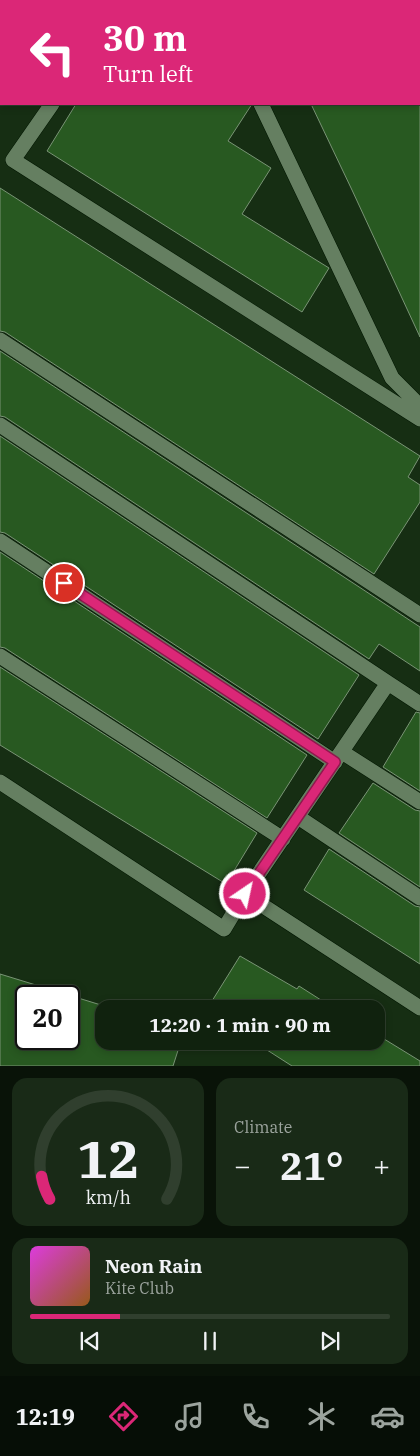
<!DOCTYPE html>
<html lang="en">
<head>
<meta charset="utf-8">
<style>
  :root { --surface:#10220e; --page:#192a17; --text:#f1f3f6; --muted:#9ca49e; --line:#303f2e; --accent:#db2777 }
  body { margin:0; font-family:"IBM Plex Serif",serif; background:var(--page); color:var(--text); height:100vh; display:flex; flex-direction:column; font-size:19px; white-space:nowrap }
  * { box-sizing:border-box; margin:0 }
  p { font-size:16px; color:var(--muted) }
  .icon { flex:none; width:28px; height:28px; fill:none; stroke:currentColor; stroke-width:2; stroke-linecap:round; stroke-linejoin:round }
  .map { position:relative; height:1066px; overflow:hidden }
  .side { display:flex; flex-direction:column; gap:12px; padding:12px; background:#091308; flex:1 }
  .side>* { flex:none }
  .top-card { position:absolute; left:0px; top:0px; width:420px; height:105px; box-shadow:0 2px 8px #0003,0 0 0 1px var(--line); background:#db2777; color:#fff; overflow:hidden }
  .speed { position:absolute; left:15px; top:985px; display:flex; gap:10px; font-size:25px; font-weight:700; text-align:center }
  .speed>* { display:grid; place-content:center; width:65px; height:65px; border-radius:50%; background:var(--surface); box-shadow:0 2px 8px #0003,0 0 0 1px var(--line); line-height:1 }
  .speed .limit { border:2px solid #111; border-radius:8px; background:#fff; color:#111 }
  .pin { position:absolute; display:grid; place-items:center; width:42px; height:42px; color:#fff; margin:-21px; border:2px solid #fff; border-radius:50%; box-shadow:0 1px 5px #0007 }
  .me { position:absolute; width:55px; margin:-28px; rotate:34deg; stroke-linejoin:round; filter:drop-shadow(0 0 4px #0008) }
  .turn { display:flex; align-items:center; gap:18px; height:105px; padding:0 20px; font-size:22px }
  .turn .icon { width:65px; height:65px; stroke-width:2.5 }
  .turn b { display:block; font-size:35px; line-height:42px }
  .big { font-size:38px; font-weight:700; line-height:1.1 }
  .side .tile { flex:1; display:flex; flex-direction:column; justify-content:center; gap:8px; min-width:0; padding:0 18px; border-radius:15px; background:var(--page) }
  .side .dial { align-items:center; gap:0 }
  .dial svg { height:130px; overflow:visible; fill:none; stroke:var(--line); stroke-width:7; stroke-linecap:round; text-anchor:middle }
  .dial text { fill:var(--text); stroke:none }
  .song { display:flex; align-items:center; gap:15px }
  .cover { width:60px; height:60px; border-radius:8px; background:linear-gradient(135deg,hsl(300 70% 55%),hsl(30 70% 35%)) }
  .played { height:5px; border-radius:2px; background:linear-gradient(90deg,var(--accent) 25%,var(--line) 25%) }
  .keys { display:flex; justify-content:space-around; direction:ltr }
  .heat { display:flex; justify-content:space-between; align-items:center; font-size:28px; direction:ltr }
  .side .tiles { flex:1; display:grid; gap:12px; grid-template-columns:1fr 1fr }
  .tile:last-child { grid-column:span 2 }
  .trip { position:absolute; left:95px; top:1000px; width:290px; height:50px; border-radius:15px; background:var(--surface); box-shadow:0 2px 8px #0003,0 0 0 1px var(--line); font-weight:700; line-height:50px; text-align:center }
  .menu { display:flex; height:80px; justify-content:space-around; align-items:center; background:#060e06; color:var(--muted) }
  .menu .icon { width:35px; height:35px }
  .menu .active { color:var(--accent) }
  .menu b { font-size:22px; color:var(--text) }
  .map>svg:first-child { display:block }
</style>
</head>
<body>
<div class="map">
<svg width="420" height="1066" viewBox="0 0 420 1066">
  <rect width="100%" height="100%" fill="#162e13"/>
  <path fill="#285921" stroke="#799475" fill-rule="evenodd" d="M76 104H252L228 141 271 168 242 214 329 268 302 312 47 151Z
    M311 104H420V337L352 190Z
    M0 188 420 456 408 477 420 485V502L374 574 5 332 0 331Z
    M0 351 420 627V671L379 644 369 659 5 417 0 416Z
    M0 436 359 675 318 739 5 533 0 532Z
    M0 552 307 755 267 818 5 648 0 647Z
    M0 667 257 833 226 884 0 745Z
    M416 712 420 713V791L383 767Z
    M373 783 415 810 420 811V887L339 833Z
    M329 849 415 906 420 907V964L304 890Z
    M240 956 297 989 299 986 335 1009H207Z
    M0 974 114 1009H104V1041H181L173 1066H0ZM26 996H69V1039H26Z
    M376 1034 420 1061V1066H292L253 1041H376Z"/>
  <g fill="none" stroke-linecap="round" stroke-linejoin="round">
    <g stroke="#011600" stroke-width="16">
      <path id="minor" d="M212 0V1
        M126 1 129 0
        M52 104 13 160 420 419
        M261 104 392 378 420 406
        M0 340 420 615
        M0 425 388 683
        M0 541 335 762
        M0 656 283 839
        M420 704 388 683 245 894 420 1008
        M342 752 420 802
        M0 782 224 929 245 894
        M298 817 420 898"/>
    </g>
    <use href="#minor" stroke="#657f61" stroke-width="15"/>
  </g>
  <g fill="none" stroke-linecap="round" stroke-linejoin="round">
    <g stroke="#8e194d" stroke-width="12">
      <path id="route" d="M64 583 335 762 245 894"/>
    </g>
    <use href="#route" stroke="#db2777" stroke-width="9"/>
  </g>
</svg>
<div class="speed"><div class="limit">20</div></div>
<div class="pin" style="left:64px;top:583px;background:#d93025"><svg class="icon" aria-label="arrive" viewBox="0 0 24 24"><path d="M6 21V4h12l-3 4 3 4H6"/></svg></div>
<svg class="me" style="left:245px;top:894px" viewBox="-20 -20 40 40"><circle r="17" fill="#db2777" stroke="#fff" stroke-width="3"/><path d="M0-11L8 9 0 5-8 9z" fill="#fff"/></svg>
<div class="trip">12:20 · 1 min · 90 m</div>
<div class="top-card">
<div class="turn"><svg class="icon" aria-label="left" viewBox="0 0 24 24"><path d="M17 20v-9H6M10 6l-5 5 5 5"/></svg><div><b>30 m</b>Turn left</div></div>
</div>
</div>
<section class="side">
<div class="tiles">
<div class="tile dial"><svg viewBox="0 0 100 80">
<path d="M14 69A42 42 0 1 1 86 69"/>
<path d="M14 69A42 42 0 0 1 9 55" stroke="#db2777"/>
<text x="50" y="56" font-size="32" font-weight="700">12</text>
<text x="50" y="72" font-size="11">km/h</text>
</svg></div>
<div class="tile"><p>Climate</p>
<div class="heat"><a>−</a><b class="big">21°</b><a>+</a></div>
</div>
<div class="tile">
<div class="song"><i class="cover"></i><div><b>Neon Rain</b><p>Kite Club</p></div></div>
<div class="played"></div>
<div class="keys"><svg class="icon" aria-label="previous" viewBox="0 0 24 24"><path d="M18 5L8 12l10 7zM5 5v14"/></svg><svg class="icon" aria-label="pause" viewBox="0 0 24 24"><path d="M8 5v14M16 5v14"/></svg><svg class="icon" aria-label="next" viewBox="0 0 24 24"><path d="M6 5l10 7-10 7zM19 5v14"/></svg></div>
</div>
</div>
</section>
<nav class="menu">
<b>12:19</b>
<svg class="icon active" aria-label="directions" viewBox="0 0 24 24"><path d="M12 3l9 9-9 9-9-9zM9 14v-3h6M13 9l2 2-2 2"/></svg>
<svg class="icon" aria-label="music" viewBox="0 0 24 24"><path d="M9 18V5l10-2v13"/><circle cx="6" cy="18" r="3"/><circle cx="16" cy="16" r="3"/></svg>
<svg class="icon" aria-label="phone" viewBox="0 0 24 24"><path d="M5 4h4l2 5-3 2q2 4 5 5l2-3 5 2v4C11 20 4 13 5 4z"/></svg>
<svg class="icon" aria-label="climate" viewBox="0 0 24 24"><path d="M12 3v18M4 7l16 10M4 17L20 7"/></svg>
<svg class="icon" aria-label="car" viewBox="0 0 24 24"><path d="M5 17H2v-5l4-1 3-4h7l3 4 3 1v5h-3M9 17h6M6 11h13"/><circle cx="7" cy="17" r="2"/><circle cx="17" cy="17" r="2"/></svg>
</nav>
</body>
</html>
